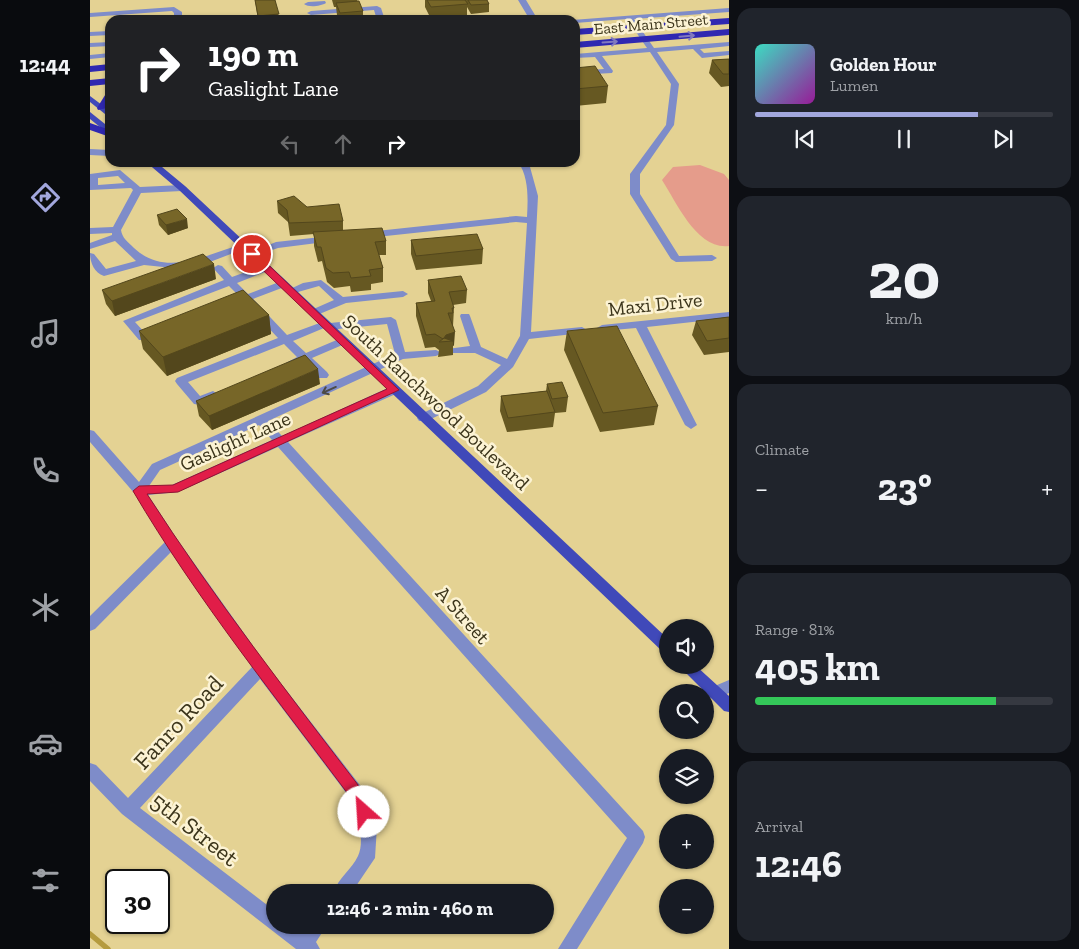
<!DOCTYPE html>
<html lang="en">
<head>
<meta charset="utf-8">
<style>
  :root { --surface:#171b24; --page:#20242c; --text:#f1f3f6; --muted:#9ea1a6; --line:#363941; --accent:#a2a7dd }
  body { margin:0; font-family:"Zilla Slab",serif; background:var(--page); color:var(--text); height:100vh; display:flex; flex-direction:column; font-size:19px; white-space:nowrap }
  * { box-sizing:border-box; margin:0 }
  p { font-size:16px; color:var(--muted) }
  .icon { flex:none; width:28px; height:28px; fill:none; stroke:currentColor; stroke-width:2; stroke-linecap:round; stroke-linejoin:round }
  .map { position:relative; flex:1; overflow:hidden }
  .panel { display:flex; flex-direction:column; gap:8px; padding:8px; background:#0d0f14; width:350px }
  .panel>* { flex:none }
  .hud { position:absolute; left:15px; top:15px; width:475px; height:152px; border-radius:15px; box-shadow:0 1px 4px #0004; background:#202124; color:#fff; overflow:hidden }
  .fabs { position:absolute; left:569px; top:619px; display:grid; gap:10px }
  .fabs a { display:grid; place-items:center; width:55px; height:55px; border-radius:50%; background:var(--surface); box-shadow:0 1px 4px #0004; font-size:25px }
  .speed { position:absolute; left:15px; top:869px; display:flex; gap:10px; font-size:25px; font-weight:700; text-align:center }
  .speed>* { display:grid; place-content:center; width:65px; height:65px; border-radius:50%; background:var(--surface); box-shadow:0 1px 4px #0004; line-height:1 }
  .speed .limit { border:2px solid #111; border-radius:8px; background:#fff; color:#111 }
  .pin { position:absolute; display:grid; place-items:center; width:42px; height:42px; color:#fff; margin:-21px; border:2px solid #fff; border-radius:50%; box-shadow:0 1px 5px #0007 }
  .me { position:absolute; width:55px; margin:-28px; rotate:334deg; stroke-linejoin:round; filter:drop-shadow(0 0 4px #0008) }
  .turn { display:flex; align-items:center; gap:18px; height:105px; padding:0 20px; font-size:22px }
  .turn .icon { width:65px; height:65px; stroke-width:2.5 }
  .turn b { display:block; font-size:35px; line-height:42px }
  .lanes { display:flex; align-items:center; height:48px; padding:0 20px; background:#0003; justify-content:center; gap:25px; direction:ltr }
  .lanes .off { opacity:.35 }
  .big { font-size:38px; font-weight:700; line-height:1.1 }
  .panel .card { flex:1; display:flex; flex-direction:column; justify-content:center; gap:8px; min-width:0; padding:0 18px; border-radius:15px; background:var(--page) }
  .panel .dial { align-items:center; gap:0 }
  .dial b { font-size:65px; line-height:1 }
  .song { display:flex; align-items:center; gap:15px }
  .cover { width:60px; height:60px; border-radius:8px; background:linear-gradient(135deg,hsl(170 70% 55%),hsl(300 70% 35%)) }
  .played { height:5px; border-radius:2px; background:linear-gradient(90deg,var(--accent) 75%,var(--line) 75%) }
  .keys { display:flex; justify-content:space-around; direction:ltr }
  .heat { display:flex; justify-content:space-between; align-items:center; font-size:28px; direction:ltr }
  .charge { height:8px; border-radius:4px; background:linear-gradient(90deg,#34c759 81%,var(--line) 0) }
  .trip { position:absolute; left:176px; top:884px; width:288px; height:50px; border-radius:25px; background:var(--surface); box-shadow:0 1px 4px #0004; font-weight:700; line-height:50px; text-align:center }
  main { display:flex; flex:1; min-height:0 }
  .tab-bar { display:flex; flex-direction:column; width:90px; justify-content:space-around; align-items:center; background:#090b0e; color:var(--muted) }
  .tab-bar .icon { width:35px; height:35px }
  .tab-bar .on { color:var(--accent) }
  .tab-bar b { font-size:22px; color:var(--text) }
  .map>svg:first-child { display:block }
</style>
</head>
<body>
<main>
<nav class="tab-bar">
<b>12:44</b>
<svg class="icon on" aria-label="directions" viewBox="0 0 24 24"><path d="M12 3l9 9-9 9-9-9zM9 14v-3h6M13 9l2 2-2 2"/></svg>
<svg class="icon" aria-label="music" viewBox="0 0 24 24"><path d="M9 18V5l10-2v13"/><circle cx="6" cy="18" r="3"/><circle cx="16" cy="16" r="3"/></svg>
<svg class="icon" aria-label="phone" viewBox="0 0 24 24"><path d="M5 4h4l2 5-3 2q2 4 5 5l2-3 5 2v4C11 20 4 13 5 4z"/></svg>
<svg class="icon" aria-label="climate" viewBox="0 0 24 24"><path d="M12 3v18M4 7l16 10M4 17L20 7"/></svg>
<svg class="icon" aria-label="car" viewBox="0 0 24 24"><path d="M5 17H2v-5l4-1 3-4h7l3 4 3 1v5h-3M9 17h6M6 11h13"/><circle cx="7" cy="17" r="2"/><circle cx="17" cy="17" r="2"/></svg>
<svg class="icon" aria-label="filters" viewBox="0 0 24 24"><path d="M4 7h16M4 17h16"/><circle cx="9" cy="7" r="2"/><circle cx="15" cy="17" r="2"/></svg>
</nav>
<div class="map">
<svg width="639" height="949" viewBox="0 0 639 949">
  <rect width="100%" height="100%" fill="#e4d293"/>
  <path fill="#e59c8b" d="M610 165 634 174 639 180V246C607 250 587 203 572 180L583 167Z"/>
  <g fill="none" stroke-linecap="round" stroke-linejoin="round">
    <path stroke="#b59b3e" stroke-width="5.5" d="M0 934 18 949"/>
    <path fill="#7e8cc9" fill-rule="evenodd" d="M428 0H436L448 20H440Z
      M235 1 236 3C231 6 219 8 214 4L218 2Z
      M287 6 291 8 295 20H287L284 10 221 15 217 13 221 11Z
      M84 7 92 12V20H84V13L82 11 0 17V13Z
      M639 8V12L544 19 564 48 639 42V46L610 49 614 53 639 51V55L612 58 603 49 567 52 589 84 584 125 550 174V194L589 256 622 255 627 258 622 261 586 262 581 259 540 194V174L576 125 581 84 560 52 512 56 523 71 522 73 485 75V71L514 69 505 57 485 58V54L557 48 537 19 485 23V20H482Z
      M20 31V35L0 36V32Z
      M20 42V46L0 47V43Z
      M20 53V57L0 59V55Z
      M0 149 20 150V156L0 155Z
      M428 162H437L440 167 448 196 441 332 492 327 497 330 492 333 439 339 423 367 396 392 337 421H329L327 418 329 415 388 386 411 365 385 353H357L355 351 357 349 380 346 370 316 371 314H379L380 316 391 347 417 359 430 336 437 223 426 222 277 238 272 235 277 232 426 216 437 217C438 199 439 177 428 162Z
      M30 170 50 187 92 185 97 188 92 191 51 193 31 230C32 238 38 242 44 248 77 279 118 253 154 244L159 247 112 265 93 269 54 265 14 276C4 273 0 262 0 253L4 254 16 269 46 261 25 241 0 249V243L22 235V233L0 234V228L23 227 43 190 41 188 0 190V174ZM28 176 35 183 8 185V178Z
      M240 236 243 237V241L188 248 162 257 157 254 186 242Z
      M128 265 132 266 142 277 172 266H180V270L147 283 158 294 189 282H197V286L163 299 197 335 235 321 240 323 301 317 306 320 315 352 346 350 352 353 346 356 313 359 178 421 192 436 300 387H308L310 390 308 393 198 442 553 831 555 837 553 843 487 949H468L537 838 188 447 88 492 58 495 87 539 176 664 276 793 287 826 285 858 262 892H244C248 878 262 869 268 856 275 841 268 817 263 802L170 679 50 808 185 911V925H204L212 931 217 925H237L226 942 230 949H206L32 814 0 781V763L6 765 38 798 162 667 81 552 5 629 0 631V616L75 542 45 494 0 442V430L4 431 49 482 62 464 305 354 297 324 238 330 234 328 203 341 216 353 249 339H257L258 341 257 343 222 358 237 372 239 375 237 378H229L213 362 202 367 198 366 196 363 207 357 194 344 98 382 110 396 123 391 129 395C124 401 111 406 104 404L87 384 85 381 87 378 188 338 155 303 144 306 140 305V301L150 297 139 286 45 322 55 333 64 331 69 334 57 340H49L33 321 134 280 123 268ZM169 425 182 440 82 485 59 486 70 470Z
      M231 280 253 297 313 291 318 294 313 297 256 303 227 315H219V311L244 300 229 286 201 294 196 291 213 283Z
      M639 312V318L557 327 607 425 601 429 595 425 546 328 512 331 507 328 512 325Z
      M639 680V693L625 699 620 698 617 693 620 688Z"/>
    <path fill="#4049b9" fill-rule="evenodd" d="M0 96 20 111V118L0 102Z
      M0 112 20 128V135L0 119Z
      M56 162H66L95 186 578 639V654L573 652 89 190Z
      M588 665H605L639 696V712L634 711Z"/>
    <path fill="#2f28b1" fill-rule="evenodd" d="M639 18V24L485 35V29Z
      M639 29V35L485 48V42Z
      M20 64V70L0 72V66Z
      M20 78V84L0 86V80Z
      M20 91V103L17 108 8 110 7 108 17 92Z
      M0 123 20 130V137L0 130Z"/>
  </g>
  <path fill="#665822" d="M165 0H185L189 20H168Z
    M242 0H267L273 11V20H249L247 15 246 7H244Z
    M335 0H397L399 4V12L381 14 377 7V16L341 19 335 7Z
    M639 59V86L631 87 619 73 622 60Z
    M485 68 518 86 516 103 485 106Z
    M187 201 217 207 253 221V230L296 241V255H289L293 268V282L281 284V290L261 292 260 286 244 288 237 282 232 261 228 262 224 246V234L200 236 198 222 188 213Z
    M67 215 98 228 78 235 69 225Z
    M321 240 393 249 392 264 326 270 321 254Z
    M126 279 25 316 16 304 12 290Z
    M338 280 377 290 376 303 363 305 364 308 363 326 364 345 363 346V355L348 357 349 350 345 347 335 348 326 316V303L341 301 338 293Z
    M179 315 181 334 77 376 53 349 49 331Z
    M639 317V352L614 355 602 335 606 321Z
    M477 331 568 406 564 425 510 432 474 350Z
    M230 384 122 430 109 416 106 401Z
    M457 384 478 397 476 412 465 413 463 427 417 432 410 411 411 396 456 391Z"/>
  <path fill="#53471c" d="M97 219 98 228 78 235 76 225Z
    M124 264 126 279 25 316 22 301Z
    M179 315 181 334 77 376 73 357Z
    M365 332 364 345 363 346V341L354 339 356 335Z
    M228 369 230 384 122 430 119 416Z"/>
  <path fill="#776628" stroke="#53471c" d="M165 0H185L189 14 168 16Z
    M337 0H375L378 4 341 7Z
    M378 0H397L399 4 381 5Z
    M269 1 273 11 250 13 246 3Z
    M639 59V74H633L622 60Z
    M505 66 518 86 485 89V68Z
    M204 196 217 207 249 204 253 221 199 223 197 210 187 201Z
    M87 209 97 219 76 225 67 215Z
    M292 228 296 241 285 242 293 268 279 270 281 276 261 278 259 272 243 273 236 268 231 247H227L223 232Z
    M387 234 393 249 326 256 321 240Z
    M113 254 124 264 22 301 12 290Z
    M371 276 377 290 359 292 364 308H362L363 313H358L365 332 356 335 354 338 353 339 345 334 336 335 326 303 345 301 338 280Z
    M153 290 179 315 73 357 49 331Z
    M639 317V338L617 341 606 321Z
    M527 326 568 406 513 413 477 331Z
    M354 338 363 341 349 342Z
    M215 355 228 369 119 416 106 401Z
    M472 382 478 397 462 399 457 384Z
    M457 391 465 412 418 418 411 396Z"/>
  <defs><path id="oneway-shaft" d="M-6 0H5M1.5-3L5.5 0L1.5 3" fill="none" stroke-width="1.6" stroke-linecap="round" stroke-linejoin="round" transform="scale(1.25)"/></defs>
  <g stroke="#8179bf">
    <use href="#oneway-shaft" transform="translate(597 36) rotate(-5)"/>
    <use href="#oneway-shaft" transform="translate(520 42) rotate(-4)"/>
  </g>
  <use stroke="#4c4b46" href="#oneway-shaft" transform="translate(239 390) rotate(156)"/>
  <path fill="#e11d48" stroke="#92132f" d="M158 252H165L309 390 88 492 57 494C124 598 200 696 275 794L282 812 280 817 274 819 269 817 264 802C188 700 107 600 43 491L49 486 83 485 297 389 158 256Z"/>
  <g text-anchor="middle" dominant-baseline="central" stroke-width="5" stroke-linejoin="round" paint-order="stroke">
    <g font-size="16" fill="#3c351b" stroke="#fcf3d4">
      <text transform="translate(561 24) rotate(-5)">East Main Street</text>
    </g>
    <g font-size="20" fill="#3c351b" stroke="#fcf3d4">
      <text transform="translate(565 304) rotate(-6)">Maxi Drive</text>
      <text transform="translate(346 402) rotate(43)">South Ranchwood Boulevard</text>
      <text transform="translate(145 441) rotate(-24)">Gaslight Lane</text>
      <text transform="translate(373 615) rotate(48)">A Street</text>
    </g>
    <g font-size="24" fill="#3c351b" stroke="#fcf3d4">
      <text transform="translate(88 722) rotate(-47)">Fanro Road</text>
      <text transform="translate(105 829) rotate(38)">5th Street</text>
    </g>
  </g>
</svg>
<div class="fabs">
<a><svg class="icon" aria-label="sound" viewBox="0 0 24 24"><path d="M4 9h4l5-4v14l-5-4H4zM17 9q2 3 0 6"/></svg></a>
<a><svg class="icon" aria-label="search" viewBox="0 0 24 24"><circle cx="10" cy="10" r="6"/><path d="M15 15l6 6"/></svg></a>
<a><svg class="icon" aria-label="layers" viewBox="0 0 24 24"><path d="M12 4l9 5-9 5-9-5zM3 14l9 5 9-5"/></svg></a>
<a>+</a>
<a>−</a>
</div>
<div class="speed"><div class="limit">30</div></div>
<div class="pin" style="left:162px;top:254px;background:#d93025"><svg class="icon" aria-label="arrive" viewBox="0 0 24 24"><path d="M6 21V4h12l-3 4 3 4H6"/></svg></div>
<svg class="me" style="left:274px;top:812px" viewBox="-20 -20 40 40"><circle r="19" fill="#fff"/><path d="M0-13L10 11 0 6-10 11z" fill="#e11d48"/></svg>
<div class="trip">12:46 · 2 min · 460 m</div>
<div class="hud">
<div class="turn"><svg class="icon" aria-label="right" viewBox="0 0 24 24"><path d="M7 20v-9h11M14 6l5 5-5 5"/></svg><div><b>190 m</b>Gaslight Lane</div></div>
<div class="lanes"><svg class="icon off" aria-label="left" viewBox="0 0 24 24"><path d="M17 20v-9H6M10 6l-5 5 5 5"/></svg><svg class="icon off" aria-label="ahead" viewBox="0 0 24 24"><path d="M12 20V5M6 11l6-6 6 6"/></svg><svg class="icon" aria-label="right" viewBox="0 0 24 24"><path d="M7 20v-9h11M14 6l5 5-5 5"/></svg></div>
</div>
</div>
<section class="panel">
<div class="card">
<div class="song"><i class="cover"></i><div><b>Golden Hour</b><p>Lumen</p></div></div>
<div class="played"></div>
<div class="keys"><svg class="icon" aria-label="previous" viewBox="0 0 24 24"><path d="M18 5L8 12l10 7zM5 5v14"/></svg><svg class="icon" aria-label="pause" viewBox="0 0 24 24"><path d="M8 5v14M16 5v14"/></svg><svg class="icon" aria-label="next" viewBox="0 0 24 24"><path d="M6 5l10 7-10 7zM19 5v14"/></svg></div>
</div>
<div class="card dial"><b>20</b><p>km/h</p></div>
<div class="card"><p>Climate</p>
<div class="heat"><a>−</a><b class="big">23°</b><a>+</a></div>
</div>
<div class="card"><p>Range · 81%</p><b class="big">405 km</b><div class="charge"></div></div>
<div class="card"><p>Arrival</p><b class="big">12:46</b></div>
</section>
</main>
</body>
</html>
